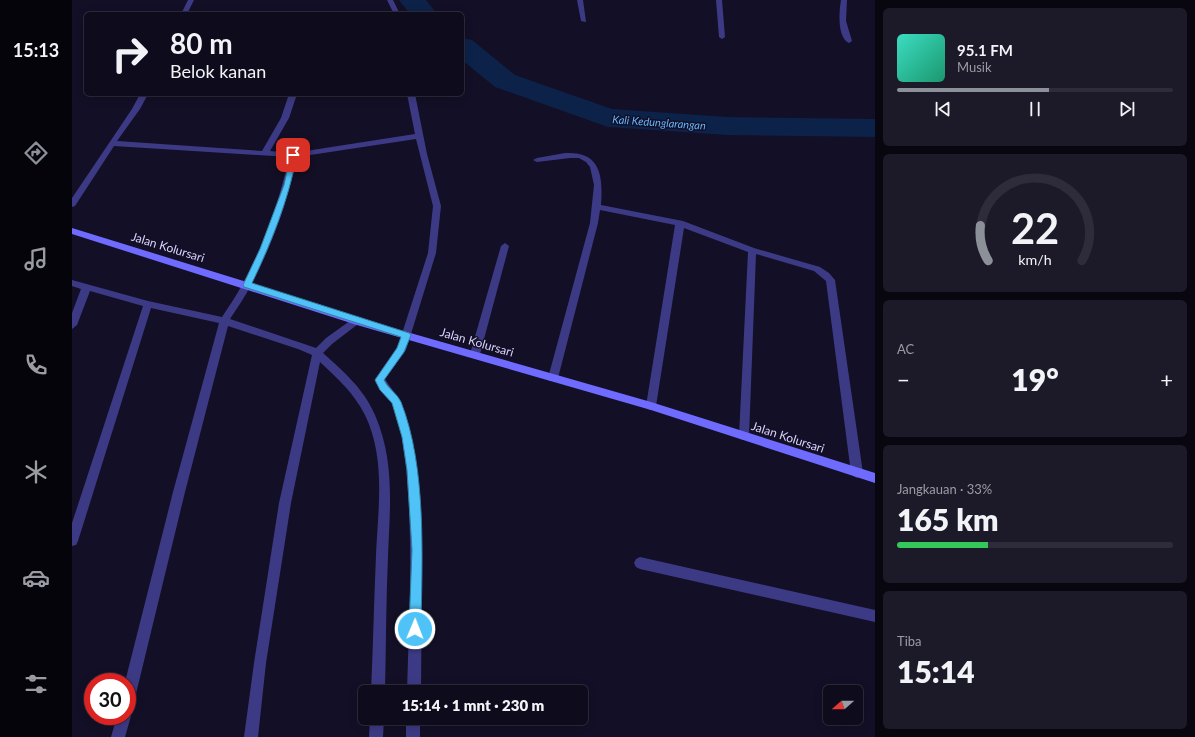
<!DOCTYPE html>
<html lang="id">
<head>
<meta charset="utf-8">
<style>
  :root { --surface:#0e0b1c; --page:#1c1929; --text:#f1f3f6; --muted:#9b9ba3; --line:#2e2b3b; --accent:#8c9099 }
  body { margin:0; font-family:Lato,sans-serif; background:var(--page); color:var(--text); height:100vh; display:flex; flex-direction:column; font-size:15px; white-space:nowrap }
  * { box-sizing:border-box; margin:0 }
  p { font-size:13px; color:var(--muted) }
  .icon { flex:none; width:22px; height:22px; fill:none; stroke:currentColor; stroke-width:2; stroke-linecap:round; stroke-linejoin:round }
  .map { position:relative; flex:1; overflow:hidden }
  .sheet { display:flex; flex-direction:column; gap:8px; padding:8px; background:#08060f; width:320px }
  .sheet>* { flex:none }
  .top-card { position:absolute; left:12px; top:12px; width:380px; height:84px; border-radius:6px; box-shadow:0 2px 10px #0003,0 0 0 1px var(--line); background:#0e0b1c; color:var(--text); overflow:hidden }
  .needle { width:26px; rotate:250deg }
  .buttons { position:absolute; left:751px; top:685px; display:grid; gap:8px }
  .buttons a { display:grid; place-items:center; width:40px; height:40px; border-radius:6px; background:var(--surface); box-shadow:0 2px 10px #0003,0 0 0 1px var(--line); font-size:20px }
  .speed { position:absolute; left:12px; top:673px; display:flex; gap:8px; font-size:20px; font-weight:700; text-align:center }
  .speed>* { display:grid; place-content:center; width:52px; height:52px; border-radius:50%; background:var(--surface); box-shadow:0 2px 10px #0003,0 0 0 1px var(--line); line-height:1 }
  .speed .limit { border:6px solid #d22; background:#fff; color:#111 }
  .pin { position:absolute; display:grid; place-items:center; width:34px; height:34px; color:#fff; margin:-17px; border-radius:8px; box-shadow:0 2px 6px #0006 }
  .me { position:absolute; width:44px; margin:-22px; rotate:1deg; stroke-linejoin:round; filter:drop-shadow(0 0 3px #0008) }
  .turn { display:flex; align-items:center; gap:14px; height:84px; padding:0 20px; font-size:18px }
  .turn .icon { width:52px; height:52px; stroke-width:2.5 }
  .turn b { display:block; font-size:28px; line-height:34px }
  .big { font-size:30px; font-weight:800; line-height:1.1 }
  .sheet .widget { flex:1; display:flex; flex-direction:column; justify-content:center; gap:6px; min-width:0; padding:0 14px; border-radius:6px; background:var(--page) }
  .sheet .dial { align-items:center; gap:0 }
  .dial svg { height:104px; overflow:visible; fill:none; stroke:var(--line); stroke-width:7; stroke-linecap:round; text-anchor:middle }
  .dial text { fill:var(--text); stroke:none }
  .song { display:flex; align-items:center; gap:12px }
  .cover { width:48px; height:48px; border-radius:6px; background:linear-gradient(135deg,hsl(170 70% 55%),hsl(160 70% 35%)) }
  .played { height:4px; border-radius:2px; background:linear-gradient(90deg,var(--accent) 55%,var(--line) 55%) }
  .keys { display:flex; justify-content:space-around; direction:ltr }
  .heat { display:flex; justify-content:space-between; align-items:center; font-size:22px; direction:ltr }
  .charge { height:6px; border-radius:3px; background:linear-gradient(90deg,#34c759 33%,var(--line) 0) }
  .trip { position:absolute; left:286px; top:685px; width:230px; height:40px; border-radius:6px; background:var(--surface); box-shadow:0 2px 10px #0003,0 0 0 1px var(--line); font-weight:800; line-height:40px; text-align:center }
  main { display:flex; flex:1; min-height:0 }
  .tabs { display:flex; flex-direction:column; width:72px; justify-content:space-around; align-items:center; background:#06040b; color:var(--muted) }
  .tabs .icon { width:28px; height:28px }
  .tabs .active { color:var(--accent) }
  .tabs b { font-size:18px; color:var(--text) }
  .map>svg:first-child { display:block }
</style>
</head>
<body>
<main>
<nav class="tabs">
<b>15:13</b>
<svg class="icon active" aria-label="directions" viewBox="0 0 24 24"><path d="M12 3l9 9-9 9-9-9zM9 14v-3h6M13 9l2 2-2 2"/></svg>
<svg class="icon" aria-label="music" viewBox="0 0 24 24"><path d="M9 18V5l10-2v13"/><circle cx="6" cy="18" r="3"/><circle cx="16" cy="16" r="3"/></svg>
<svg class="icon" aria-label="phone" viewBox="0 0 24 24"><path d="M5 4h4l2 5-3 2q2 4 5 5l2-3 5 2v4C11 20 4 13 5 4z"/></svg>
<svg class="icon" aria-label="climate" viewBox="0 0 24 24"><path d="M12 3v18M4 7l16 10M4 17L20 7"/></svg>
<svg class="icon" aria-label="car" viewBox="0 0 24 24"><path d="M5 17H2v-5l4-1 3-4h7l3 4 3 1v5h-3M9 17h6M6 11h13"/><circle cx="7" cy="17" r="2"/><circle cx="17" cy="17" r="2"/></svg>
<svg class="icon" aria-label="filters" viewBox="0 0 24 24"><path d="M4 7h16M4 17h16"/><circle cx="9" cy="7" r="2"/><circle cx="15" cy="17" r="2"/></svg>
</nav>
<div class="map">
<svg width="803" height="737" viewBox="0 0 803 737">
  <rect width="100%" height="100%" fill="#130f26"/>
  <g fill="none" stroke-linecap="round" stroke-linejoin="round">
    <path fill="#0c2248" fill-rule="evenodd" d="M327 0H354L365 14H338Z
      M390 38 400 40 443 75 540 109 655 117 803 119V137L655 135 536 127 423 87 390 60Z"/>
    <path fill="#3d3a85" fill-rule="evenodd" d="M116 0H122L115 14H109Z
      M315 0H321L328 14H322Z
      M505 0H511L514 22 509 21Z
      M644 0H650L653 37 650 39 647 37Z
      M769 0H775L774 21 780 41 777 43C765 38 767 11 769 0Z
      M68 94H76L68 109 45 141 190 151 209 118 217 94H225L217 118 198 151 221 153 343 134 335 94H343L355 154 369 206 364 253 334 350 313 379 330 404 338 432 345 473 350 559 349 692H335C337 621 341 550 335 479 333 455 330 426 320 404 316 395 307 389 303 379L325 349 356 253 361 206 344 139 225 157C216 201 200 245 179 285 173 297 165 308 158 319L244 348 254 338 282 318 285 317 290 321 260 344 251 353C272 372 292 389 303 415 323 461 318 507 316 556 314 601 314 647 313 692H299C301 647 302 601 304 555 306 509 314 458 293 415 281 392 266 379 248 362L219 503 194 663 186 737H172L182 663 207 503 240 355 226 349 156 326 113 492 62 702 60 707 55 709V682H53L101 492 147 323 79 308 6 541 4 545 0 546V523L71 306 18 291 5 325 0 329V313L9 289 0 286V280L76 301 150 317C157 306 165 295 171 283 192 244 208 200 217 157L42 146 3 206 0 207V198L60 109Z
      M493 153C529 151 531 176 529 205L611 221 682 248 748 267 757 273 763 280 791 473 789 476 785 478 781 476 779 473 754 281 742 271 684 254 677 436 676 439 672 440 668 439 667 436 676 252 612 228 584 406 583 409 579 410 575 409 574 406 603 225 528 210 526 223 486 378 485 381H477L476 378 518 223 522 185 518 167 514 162 507 158H498L465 162 461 160 465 158Z
      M433 243 437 246 408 354 406 357H400L398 354 429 246Z
      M568 557 803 610V622L568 569 564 567 562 563 564 559Z
      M55 710 59 716 53 737H39L45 716H55Z
      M298 718H312L311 737H297Z
      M334 718H348V737H334Z"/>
    <path fill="#6f6bff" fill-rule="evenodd" d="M0 228 178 283 286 318 579 402 803 473V483L579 410 285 325 0 234Z"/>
  </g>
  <path fill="#4fc3f7" stroke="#337fa1" d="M219 153H221L225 155C216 201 200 241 180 283L337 333 339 335 332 352 312 380C316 389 325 393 329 402 355 468 350 558 349 629L347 633 343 635 339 633 337 629 340 550 335 470 330 437 320 403 308 390 303 380 325 348 329 337 172 287 171 285 188 249 212 185Z"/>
  <g text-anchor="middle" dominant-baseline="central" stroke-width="3" stroke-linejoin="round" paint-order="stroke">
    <g font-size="11" font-style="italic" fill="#62b6ff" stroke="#130f26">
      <text transform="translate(587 122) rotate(4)">Kali Kedunglarangan</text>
    </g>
    <g font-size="12" fill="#d9d4ff" stroke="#130f26">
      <text transform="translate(96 247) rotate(17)">Jalan Kolursari</text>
      <text transform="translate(405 342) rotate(16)">Jalan Kolursari</text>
      <text transform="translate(716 437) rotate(18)">Jalan Kolursari</text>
    </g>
  </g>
</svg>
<div class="buttons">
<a><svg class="needle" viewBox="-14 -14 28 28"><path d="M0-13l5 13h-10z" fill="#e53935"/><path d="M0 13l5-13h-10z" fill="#9b9ba3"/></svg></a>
</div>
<div class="speed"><div class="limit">30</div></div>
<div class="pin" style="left:221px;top:155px;background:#d93025"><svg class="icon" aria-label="arrive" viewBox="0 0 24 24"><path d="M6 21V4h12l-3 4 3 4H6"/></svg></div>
<svg class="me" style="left:343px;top:629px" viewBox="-20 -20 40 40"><circle r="17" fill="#4fc3f7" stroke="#fff" stroke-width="3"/><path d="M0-11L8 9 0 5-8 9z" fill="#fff"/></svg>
<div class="trip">15:14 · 1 mnt · 230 m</div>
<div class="top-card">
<div class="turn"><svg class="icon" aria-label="right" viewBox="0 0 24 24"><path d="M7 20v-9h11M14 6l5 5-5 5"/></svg><div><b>80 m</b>Belok kanan</div></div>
</div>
</div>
<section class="sheet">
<div class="widget">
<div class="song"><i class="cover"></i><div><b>95.1 FM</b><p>Musik</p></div></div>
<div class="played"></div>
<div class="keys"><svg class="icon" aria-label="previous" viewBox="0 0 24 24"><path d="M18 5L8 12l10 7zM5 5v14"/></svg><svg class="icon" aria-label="pause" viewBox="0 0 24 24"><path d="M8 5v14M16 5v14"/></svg><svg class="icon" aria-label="next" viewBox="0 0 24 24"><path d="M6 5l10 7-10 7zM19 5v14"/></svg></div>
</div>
<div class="widget dial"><svg viewBox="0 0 100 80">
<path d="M14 69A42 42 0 1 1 86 69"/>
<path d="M14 69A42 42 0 0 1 8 42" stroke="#8c9099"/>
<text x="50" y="56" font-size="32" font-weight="700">22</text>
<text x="50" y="72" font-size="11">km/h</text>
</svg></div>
<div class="widget"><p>AC</p>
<div class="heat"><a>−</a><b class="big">19°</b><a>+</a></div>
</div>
<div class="widget"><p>Jangkauan · 33%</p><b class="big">165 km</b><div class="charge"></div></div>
<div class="widget"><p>Tiba</p><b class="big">15:14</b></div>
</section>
</main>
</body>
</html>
